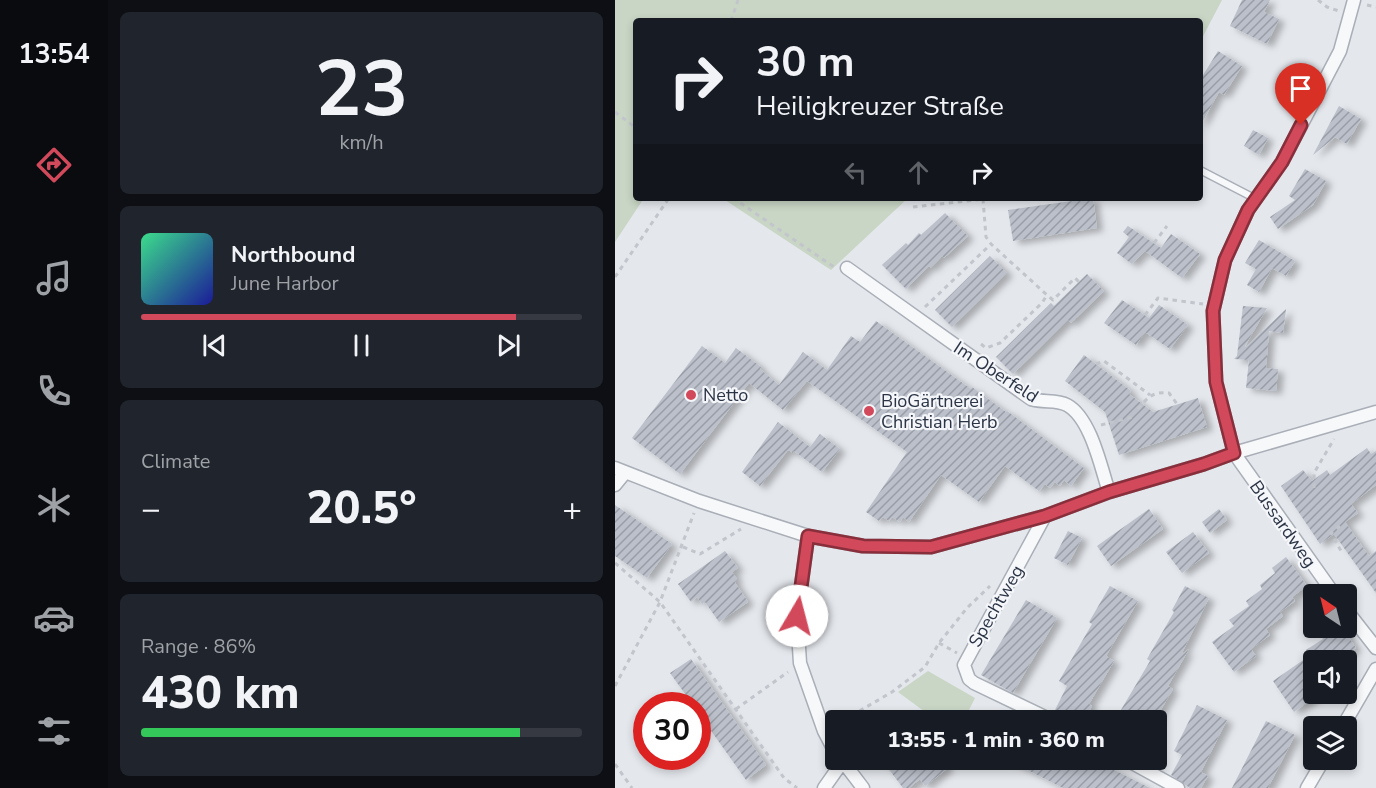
<!DOCTYPE html>
<html lang="en">
<head>
<meta charset="utf-8">
<style>
  :root { --surface:#171b24; --page:#20242c; --text:#f1f3f6; --muted:#9ea1a6; --line:#363941; --accent:#d1495b }
  body { margin:0; font-family:"Nunito Sans",sans-serif; background:var(--page); color:var(--text); height:100vh; display:flex; flex-direction:column; font-size:22px; white-space:nowrap }
  * { box-sizing:border-box; margin:0 }
  p { font-size:20px; color:var(--muted) }
  .icon { flex:none; width:33px; height:33px; fill:none; stroke:currentColor; stroke-width:2; stroke-linecap:round; stroke-linejoin:round }
  .map { position:relative; flex:1; overflow:hidden }
  .drawer { display:flex; flex-direction:column; gap:12px; padding:12px; background:#0d0f14; width:507px }
  .drawer>* { flex:none }
  .banner { position:absolute; left:18px; top:18px; width:570px; height:183px; border-radius:6px; box-shadow:0 3px 9px #0003; background:#171b24; color:var(--text); overflow:hidden }
  .needle { width:39px; rotate:325deg }
  .fabs { position:absolute; left:688px; top:584px; display:grid; gap:12px }
  .fabs a { display:grid; place-items:center; width:54px; height:54px; border-radius:6px; background:var(--surface); box-shadow:0 3px 9px #0003; font-size:30px }
  .speed { position:absolute; left:18px; top:692px; display:flex; gap:12px; font-size:30px; font-weight:700; text-align:center }
  .speed>* { display:grid; place-content:center; width:78px; height:78px; border-radius:50%; background:var(--surface); box-shadow:0 3px 9px #0003; line-height:1 }
  .speed .limit { border:9px solid #d22; background:#fff; color:#111 }
  .pin { position:absolute; display:grid; place-items:center; width:51px; height:51px; color:#fff; margin:-62px -26px; border-radius:50% 50% 50% 0; rotate:-45deg; box-shadow:0 0 6px #0007 }
  .pin .icon { rotate:45deg }
  .me { position:absolute; width:66px; margin:-33px; rotate:8deg; stroke-linejoin:round; filter:drop-shadow(0 0 4px #0008) }
  .turn { display:flex; align-items:center; gap:21px; height:126px; padding:0 24px; font-size:27px }
  .turn .icon { width:78px; height:78px; stroke-width:2.5 }
  .turn b { display:block; font-size:42px; line-height:51px }
  .lanes { display:flex; align-items:center; height:57px; padding:0 24px; background:#0003; justify-content:center; gap:30px; direction:ltr }
  .lanes .off { opacity:.35 }
  .big { font-size:45px; font-weight:800; line-height:1.1 }
  .drawer .tile { flex:1; display:flex; flex-direction:column; justify-content:center; gap:9px; min-width:0; padding:0 21px; border-radius:9px; background:var(--page) }
  .drawer .dial { align-items:center; gap:0 }
  .dial b { font-size:78px; line-height:1 }
  .song { display:flex; align-items:center; gap:18px }
  .cover { width:72px; height:72px; border-radius:9px; background:linear-gradient(135deg,hsl(150 70% 55%),hsl(240 70% 35%)) }
  .played { height:6px; border-radius:3px; background:linear-gradient(90deg,var(--accent) 85%,var(--line) 85%) }
  .keys { display:flex; justify-content:space-around; direction:ltr }
  .heat { display:flex; justify-content:space-between; align-items:center; font-size:33px; direction:ltr }
  .charge { height:9px; border-radius:4px; background:linear-gradient(90deg,#34c759 86%,var(--line) 0) }
  .trip { position:absolute; left:210px; top:710px; width:342px; height:60px; border-radius:6px; background:var(--surface); box-shadow:0 3px 9px #0003; font-weight:800; line-height:60px; text-align:center }
  main { display:flex; flex:1; min-height:0 }
  .dock { display:flex; flex-direction:column; width:108px; justify-content:space-around; align-items:center; background:#090b0e; color:var(--muted) }
  .dock .icon { width:42px; height:42px }
  .dock .on { color:var(--accent) }
  .dock b { font-size:27px; color:var(--text) }
  .map>svg:first-child { display:block }
</style>
</head>
<body>
<main>
<nav class="dock">
<b>13:54</b>
<svg class="icon on" aria-label="directions" viewBox="0 0 24 24"><path d="M12 3l9 9-9 9-9-9zM9 14v-3h6M13 9l2 2-2 2"/></svg>
<svg class="icon" aria-label="music" viewBox="0 0 24 24"><path d="M9 18V5l10-2v13"/><circle cx="6" cy="18" r="3"/><circle cx="16" cy="16" r="3"/></svg>
<svg class="icon" aria-label="phone" viewBox="0 0 24 24"><path d="M5 4h4l2 5-3 2q2 4 5 5l2-3 5 2v4C11 20 4 13 5 4z"/></svg>
<svg class="icon" aria-label="climate" viewBox="0 0 24 24"><path d="M12 3v18M4 7l16 10M4 17L20 7"/></svg>
<svg class="icon" aria-label="car" viewBox="0 0 24 24"><path d="M5 17H2v-5l4-1 3-4h7l3 4 3 1v5h-3M9 17h6M6 11h13"/><circle cx="7" cy="17" r="2"/><circle cx="17" cy="17" r="2"/></svg>
<svg class="icon" aria-label="filters" viewBox="0 0 24 24"><path d="M4 7h16M4 17h16"/><circle cx="9" cy="7" r="2"/><circle cx="15" cy="17" r="2"/></svg>
</nav>
<section class="drawer">
<div class="tile dial"><b>23</b><p>km/h</p></div>
<div class="tile">
<div class="song"><i class="cover"></i><div><b>Northbound</b><p>June Harbor</p></div></div>
<div class="played"></div>
<div class="keys"><svg class="icon" aria-label="previous" viewBox="0 0 24 24"><path d="M18 5L8 12l10 7zM5 5v14"/></svg><svg class="icon" aria-label="pause" viewBox="0 0 24 24"><path d="M8 5v14M16 5v14"/></svg><svg class="icon" aria-label="next" viewBox="0 0 24 24"><path d="M6 5l10 7-10 7zM19 5v14"/></svg></div>
</div>
<div class="tile"><p>Climate</p>
<div class="heat"><a>−</a><b class="big">20.5°</b><a>+</a></div>
</div>
<div class="tile"><p>Range · 86%</p><b class="big">430 km</b><div class="charge"></div></div>
</section>
<div class="map">
<svg width="761" height="788" viewBox="0 0 761 788">
  <defs>
    <pattern id="building-hatch" width="6" height="6" patternUnits="userSpaceOnUse" patternTransform="scale(1.5)"><rect width="6" height="6" fill="#bbc0ca"/><path d="M-1 1l2-2M0 6l6-6M5 7l2-2" fill="none" stroke="#989da6"/></pattern>
    <filter id="shadow"><feDropShadow dx="6" dy="3.5" stdDeviation="3" flood-color="#0004"/></filter>
  </defs>
  <rect width="100%" height="100%" fill="#e4e7ec"/>
  <path fill="#c9d6c5" d="M0 0H607L585 42V21H21V198H29L0 242Z
    M107 198H293L216 270Z
    M313 671 360 698 349 720H321L283 692Z"/>
  <path fill="url(#building-hatch)" filter="url(#shadow)" d="M627 0H655L649 12 664 19 652 44 615 26Z
    M603 51 627 66 609 95 604 92 585 126V80Z
    M724 106 746 119 732 144 720 137 698 155Z
    M638 130 653 138 644 155 629 146Z
    M690 169 711 181 698 205 663 229 655 217 680 200 674 196Z
    M478 198 482 228 398 241 393 210Z
    M330 213 353 236 329 258 327 256 316 268 314 266 291 289 267 265 291 243 293 245 304 233 306 235Z
    M513 226 546 248 556 234 585 254 567 278 530 251 517 264 502 253 514 237 508 232Z
    M644 240 680 261 671 276 657 268 644 292 632 285 641 269 630 263Z
    M375 256 392 273 337 327 320 310Z
    M472 274 489 291 456 323 453 320 398 374 381 357 436 303 439 306Z
    M507 300 534 318 544 305 573 325 555 349 530 332 521 345 489 323Z
    M628 306 652 308 630 346 631 347 671 309 668 333 654 331 651 368 663 369 661 391 631 388 634 360 619 359 622 356Z
    M261 321 356 389 357 387 391 412 392 411 469 468 456 486 449 480 445 486 440 482 435 488 430 484 424 491 390 466 364 502 326 475 294 522 288 517 285 522 277 517 274 521 268 517 264 521 251 512 292 452 192 381 168 410 134 383 65 474 17 438 87 346 110 363 121 348 146 367 145 369 164 385 188 352 212 370 236 336 245 342Z
    M469 355 516 391 514 394 538 412 583 398 592 427 504 455 490 412 450 381Z
    M163 422 195 447 205 434 225 449 207 472 179 451 178 453 173 450 145 486 127 472Z
    M752 448 756 454 761 451V485L736 504 743 513 730 522 754 556 761 551V593L719 534 705 544 666 486 688 470 697 481 712 470 715 475Z
    M0 505 57 544 32 578 0 556Z
    M534 509 548 529 496 566 482 546Z
    M604 509 612 520 595 533 587 522Z
    M453 531 467 538 453 565 439 558Z
    M578 532 594 553 567 573 551 552Z
    M110 551 123 568 117 572 122 579 119 581 133 602 104 622 90 602 87 604 82 597 76 602 63 584Z
    M671 557 692 586 677 597 680 601 665 612 668 616 651 629 655 635 636 649 641 656 619 672 597 642 619 626 614 620 634 606 631 601 647 589 645 585 660 573 657 568Z
    M495 586 523 601 491 656 499 661 474 704 477 706 470 720H444L439 712 452 686 444 681 477 624 474 622Z
    M570 586 594 598 566 655 574 649 553 686 558 689 540 720H500L535 661 532 659 559 612 557 610Z
    M411 600 442 618 398 693 366 675Z
    M718 627H727L741 648 723 660H699V698L679 712 658 681 694 656 691 650 708 639 705 635Z
    M76 659 151 765 131 780 82 711V705H78L55 673Z
    M582 705 612 720 586 772 593 776 586 788H575L556 775 567 755 559 751Z
    M651 721 680 735 653 788H617Z
    M266 759H326L333 768 310 786 305 779 294 788H288Z
    M391 759H477L535 788H448Z"/>
  <g fill="none" stroke-linecap="round" stroke-linejoin="round">
    <g stroke="#a9aeb7" stroke-width="9">
      <path id="lane" d="M585 170 641 199"/>
    </g>
    <g stroke="#a9aeb7" stroke-width="15">
      <path id="street" d="M232 268 416 399C429 403 441 399 452 405 476 418 486 468 494 492
        M0 468 84 501 193 536 248 546 316 547 430 516 494 492 589 464 619 453 761 412
        M0 485 9 474
        M430 516 349 665 354 679 359 683 436 720
        M193 536 182 616 185 663 209 731 220 752
        M719 594 619 453 601 382 598 311 610 260 633 210 667 162 725 51 739 0
        M732 611 761 648
        M728 726 761 669
        M226 759 248 788
        M510 759 563 788
        M209 788 228 761
        M692 788 709 759"/>
    </g>
    <path stroke="#c2c5cb" stroke-width="3" stroke-dasharray="4.5 4.5" stroke-linecap="butt" d="M703 0 712 7 724 11
      M752 5 761 7
      M116 21 123 0
      M0 112 21 128
      M118 198 219 267
      M368 199 371 237 376 244 432 295 438 300 460 278 464 282
      M298 207 378 198
      M539 243 552 226
      M0 277 54 198
      M310 307 376 244
      M530 315 543 298 588 304
      M366 344 371 348 385 343 427 303 432 295
      M481 364 489 361 535 395
      M523 409C532 398 538 391 554 393L562 404
      M486 425 518 417 519 415
      M699 488V473L719 439
      M725 526 716 533 726 551
      M68 547 85 554 126 529
      M0 563 45 602 169 778 182 788
      M324 643 342 653
      M0 686 45 602 79 513
      M121 709 173 672
      M229 720 277 692 310 667 324 643 352 608 375 586
      M0 764 17 788"/>
    <use href="#lane" stroke="#f7f8fa" stroke-width="6"/>
    <use href="#street" stroke="#f7f8fa" stroke-width="12"/>
  </g>
  <g fill="none" stroke-linecap="round" stroke-linejoin="round">
    <g stroke="#882f3b" stroke-width="15">
      <path id="route" d="M182 616 193 536 248 546 316 547 430 516 494 492 589 464 619 453 601 382 598 311 610 260 633 210 667 162 686 125"/>
    </g>
    <use href="#route" stroke="#d1495b" stroke-width="10"/>
  </g>
  <g fill="#d1495b" stroke="#f4f6f9" stroke-width="2">
    <circle cx="76" cy="395" r="6"/>
    <circle cx="254" cy="411" r="6"/>
  </g>
  <g text-anchor="middle" dominant-baseline="central" stroke-width="4.5" stroke-linejoin="round" paint-order="stroke">
    <g font-size="18" fill="#2b3445" stroke="#f4f6f9">
      <text transform="translate(381 372) rotate(33)">Im Oberfeld</text>
      <text transform="translate(668 524) rotate(55)">Bussardweg</text>
      <text transform="translate(381 606) rotate(-60)">Spechtweg</text>
    </g>
    <g font-size="18" fill="#2b3445" stroke="#f4f6f9" text-anchor="start">
      <text x="88" y="395">Netto</text>
      <text x="266" y="401">BioGärtnerei<tspan x="266" dy="21">Christian Herb</tspan></text>
    </g>
  </g>
</svg>
<div class="fabs">
<a><svg class="needle" viewBox="-14 -14 28 28"><path d="M0-13l5 13h-10z" fill="#e53935"/><path d="M0 13l5-13h-10z" fill="#9ea1a6"/></svg></a>
<a><svg class="icon" aria-label="sound" viewBox="0 0 24 24"><path d="M4 9h4l5-4v14l-5-4H4zM17 9q2 3 0 6"/></svg></a>
<a><svg class="icon" aria-label="layers" viewBox="0 0 24 24"><path d="M12 4l9 5-9 5-9-5zM3 14l9 5 9-5"/></svg></a>
</div>
<div class="speed"><div class="limit">30</div></div>
<div class="pin" style="left:686px;top:125px;background:#d93025"><svg class="icon" aria-label="arrive" viewBox="0 0 24 24"><path d="M6 21V4h12l-3 4 3 4H6"/></svg></div>
<svg class="me" style="left:182px;top:616px" viewBox="-20 -20 40 40"><circle r="19" fill="#fff"/><path d="M0-13L10 11 0 6-10 11z" fill="#d1495b"/></svg>
<div class="trip">13:55 · 1 min · 360 m</div>
<div class="banner">
<div class="turn"><svg class="icon" aria-label="right" viewBox="0 0 24 24"><path d="M7 20v-9h11M14 6l5 5-5 5"/></svg><div><b>30 m</b>Heiligkreuzer Straße</div></div>
<div class="lanes"><svg class="icon off" aria-label="left" viewBox="0 0 24 24"><path d="M17 20v-9H6M10 6l-5 5 5 5"/></svg><svg class="icon off" aria-label="ahead" viewBox="0 0 24 24"><path d="M12 20V5M6 11l6-6 6 6"/></svg><svg class="icon" aria-label="right" viewBox="0 0 24 24"><path d="M7 20v-9h11M14 6l5 5-5 5"/></svg></div>
</div>
</div>
</main>
</body>
</html>
